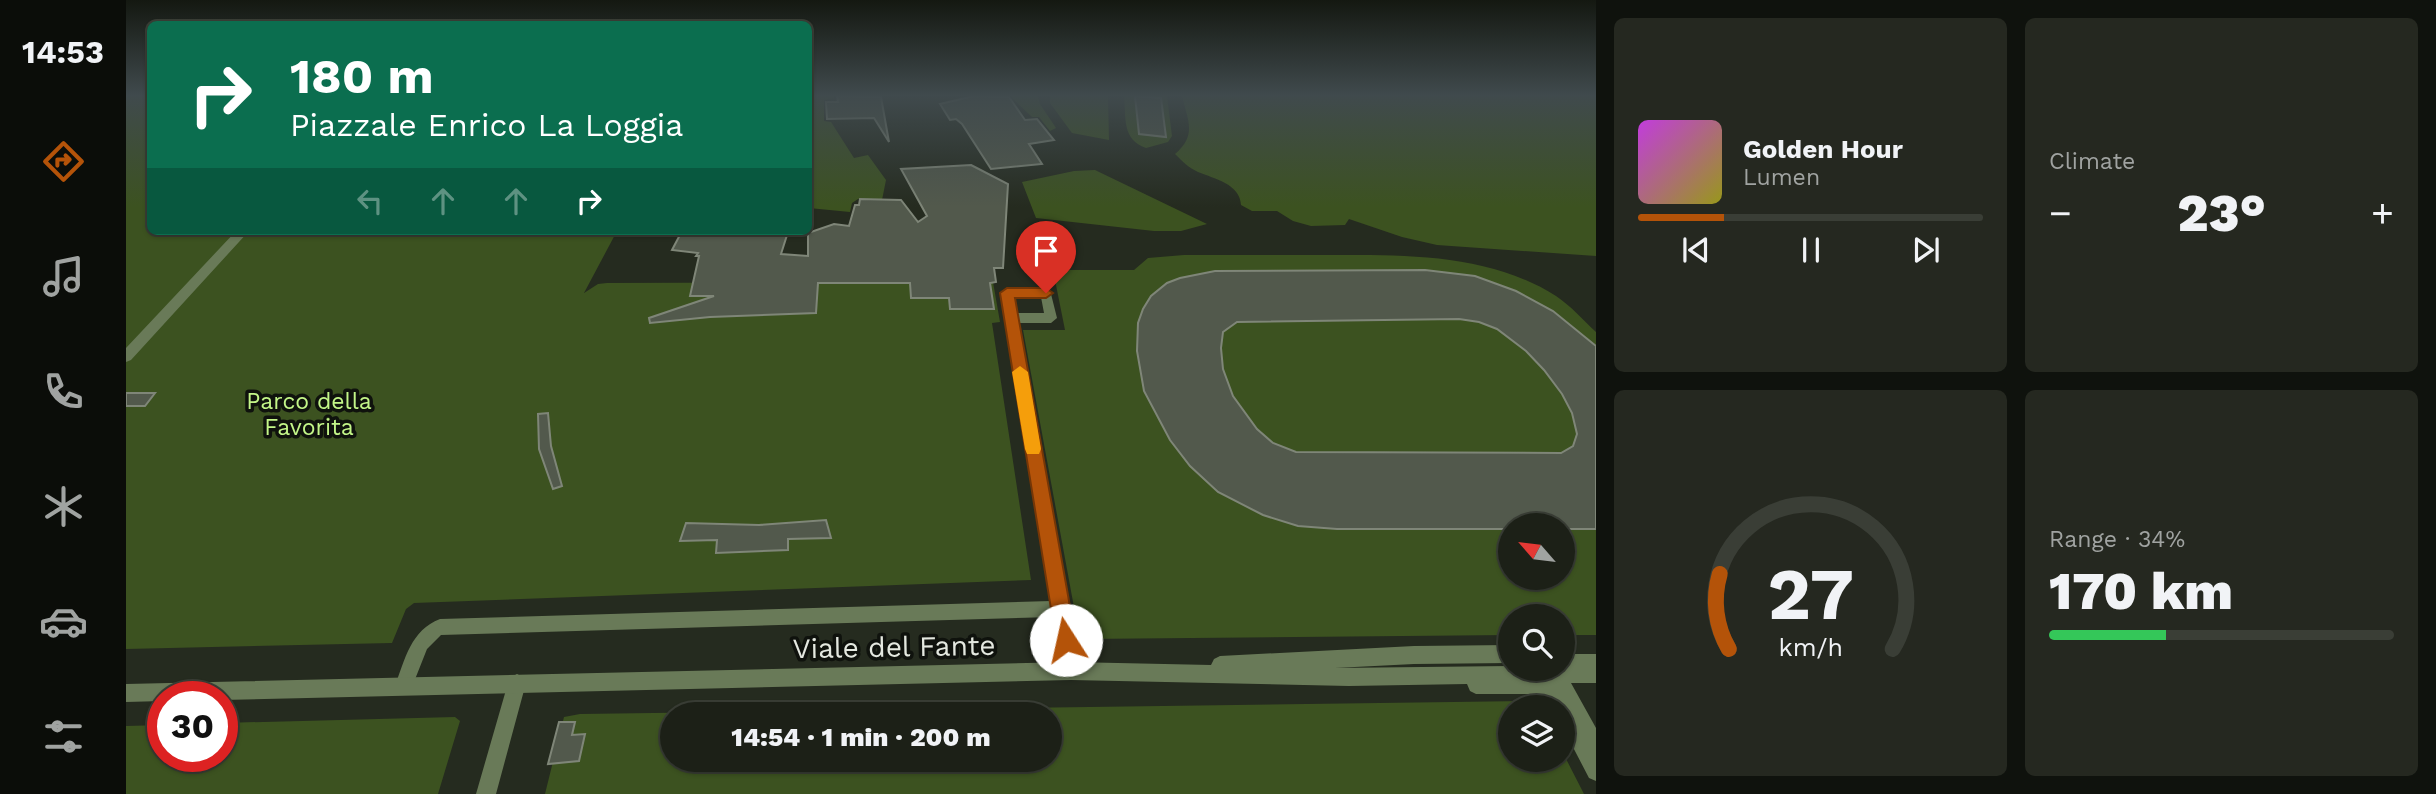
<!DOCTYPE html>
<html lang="en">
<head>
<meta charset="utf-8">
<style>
  :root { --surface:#1c2017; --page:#252820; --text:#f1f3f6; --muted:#a0a3a1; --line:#3a3e36; --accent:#b45309 }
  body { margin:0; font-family:"Work Sans",sans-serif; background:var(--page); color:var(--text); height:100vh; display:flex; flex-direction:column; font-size:26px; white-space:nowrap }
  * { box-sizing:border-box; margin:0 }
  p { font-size:23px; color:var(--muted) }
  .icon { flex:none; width:38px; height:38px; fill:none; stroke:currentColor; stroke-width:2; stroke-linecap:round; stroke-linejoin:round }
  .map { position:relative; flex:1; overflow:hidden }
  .drawer { display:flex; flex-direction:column; gap:18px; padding:18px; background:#0f120d; width:840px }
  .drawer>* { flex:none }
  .guide { position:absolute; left:21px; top:21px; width:665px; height:214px; border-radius:10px; box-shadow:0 2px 5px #0004,0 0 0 2px var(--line); background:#0b6e4f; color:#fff; overflow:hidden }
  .needle { width:46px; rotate:298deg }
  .buttons { position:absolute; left:1372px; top:513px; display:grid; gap:14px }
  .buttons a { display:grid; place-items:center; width:77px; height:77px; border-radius:50%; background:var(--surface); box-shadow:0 2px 5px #0004,0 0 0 2px var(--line); font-size:35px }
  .speed { position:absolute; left:21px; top:681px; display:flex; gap:14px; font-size:35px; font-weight:700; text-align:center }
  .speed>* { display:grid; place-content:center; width:91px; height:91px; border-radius:50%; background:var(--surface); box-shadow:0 2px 5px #0004,0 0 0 2px var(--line); line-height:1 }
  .speed .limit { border:10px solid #d22; background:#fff; color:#111 }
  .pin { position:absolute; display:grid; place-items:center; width:60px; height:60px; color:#fff; margin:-72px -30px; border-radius:50% 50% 50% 0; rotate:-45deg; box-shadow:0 0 7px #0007 }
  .pin .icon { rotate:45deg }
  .me { position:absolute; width:77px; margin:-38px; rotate:350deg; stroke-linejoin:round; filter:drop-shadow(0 0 5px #0008) }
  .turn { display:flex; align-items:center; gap:24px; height:147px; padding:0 28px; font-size:32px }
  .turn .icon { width:91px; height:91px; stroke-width:2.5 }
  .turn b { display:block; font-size:49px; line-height:60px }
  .lanes { display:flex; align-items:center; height:66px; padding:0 28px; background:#0003; justify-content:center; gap:35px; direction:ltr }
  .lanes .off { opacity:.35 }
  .big { font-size:52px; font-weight:800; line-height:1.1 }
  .drawer .card { flex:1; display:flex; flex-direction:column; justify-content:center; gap:10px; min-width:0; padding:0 24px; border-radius:10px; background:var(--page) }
  .drawer .dial { align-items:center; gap:0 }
  .dial svg { height:182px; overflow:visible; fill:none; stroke:var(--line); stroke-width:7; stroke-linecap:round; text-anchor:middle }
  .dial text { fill:var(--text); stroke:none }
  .song { display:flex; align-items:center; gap:21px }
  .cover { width:84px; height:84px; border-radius:10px; background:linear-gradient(135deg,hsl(290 70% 55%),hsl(60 70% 35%)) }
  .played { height:7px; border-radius:4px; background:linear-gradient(90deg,var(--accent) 25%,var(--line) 25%) }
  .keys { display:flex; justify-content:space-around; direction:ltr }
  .heat { display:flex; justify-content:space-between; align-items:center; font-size:38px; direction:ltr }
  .charge { height:10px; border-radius:5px; background:linear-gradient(90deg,#34c759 34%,var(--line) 0) }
  .drawer .tiles { flex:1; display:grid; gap:18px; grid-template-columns:repeat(2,1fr) }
  .trip { position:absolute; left:534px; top:702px; width:402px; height:70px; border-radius:35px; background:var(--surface); box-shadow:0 2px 5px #0004,0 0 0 2px var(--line); font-weight:800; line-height:70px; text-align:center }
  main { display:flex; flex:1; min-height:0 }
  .tab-bar { display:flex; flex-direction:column; width:126px; justify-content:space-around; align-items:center; background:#0b0d09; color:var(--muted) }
  .tab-bar .icon { width:49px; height:49px }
  .tab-bar .current { color:var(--accent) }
  .tab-bar b { font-size:32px; color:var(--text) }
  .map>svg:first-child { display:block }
</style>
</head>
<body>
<main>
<nav class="tab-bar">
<b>14:53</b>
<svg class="icon current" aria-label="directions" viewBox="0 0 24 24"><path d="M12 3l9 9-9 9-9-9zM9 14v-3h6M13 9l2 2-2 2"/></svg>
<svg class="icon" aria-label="music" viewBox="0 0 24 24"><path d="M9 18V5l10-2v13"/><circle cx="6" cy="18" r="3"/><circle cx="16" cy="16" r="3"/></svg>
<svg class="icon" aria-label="phone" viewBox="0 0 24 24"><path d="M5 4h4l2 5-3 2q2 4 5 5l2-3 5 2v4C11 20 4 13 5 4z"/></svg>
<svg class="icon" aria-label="climate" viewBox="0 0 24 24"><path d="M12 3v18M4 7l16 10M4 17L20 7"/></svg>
<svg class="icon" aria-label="car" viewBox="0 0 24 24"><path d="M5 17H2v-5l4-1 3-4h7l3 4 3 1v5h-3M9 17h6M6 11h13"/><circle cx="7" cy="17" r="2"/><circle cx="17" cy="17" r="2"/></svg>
<svg class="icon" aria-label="filters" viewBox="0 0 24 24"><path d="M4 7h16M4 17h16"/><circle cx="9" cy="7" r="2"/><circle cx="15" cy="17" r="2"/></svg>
</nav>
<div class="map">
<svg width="1470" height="794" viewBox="0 0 1470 794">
  <rect width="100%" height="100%" fill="#252b1f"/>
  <path fill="#3c5220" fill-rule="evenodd" d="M0 96H24V231H491L458 293 472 284 481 283 867 282 874 322 866 323 905 580 288 603 280 609 266 643 0 649Z
    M682 96H708V98L698 100V121L705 122 728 158 742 155 760 180 756 200 732 199 726 203 724 212 683 208Z
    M884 96H912L914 104 930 128 924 131 913 117H906Z
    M924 96H982L983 140 946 133 924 103Z
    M998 96H1041L1046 136 1042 142 1020 148C996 140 1000 118 998 96Z
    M1056 96H1470V256L1311 245 1276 237 1223 219 1219 225 1185 226 1167 221 1151 211H1126L1115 205C1114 184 1089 179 1072 172 1063 168 1056 161 1049 154 1071 135 1062 121 1056 96Z
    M969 170 1081 224 1055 231H1028L910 218 896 182 948 171Z
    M1058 255C1106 255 1154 255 1202 255 1279 255 1362 253 1430 296 1445 306 1457 320 1470 332V635H1437V616H1384V635L958 639 952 629 897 330H939L927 270H1008L1022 258ZM1384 525H1437V578H1384Z
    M1406 701 1413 707H1384V760H1437V753L1458 794H419L438 717 454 714ZM546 714H924V760H546Z
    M329 717 334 721 312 794H0V726L37 725V756H96V723Z"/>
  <path fill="#52594c" stroke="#7f8678" stroke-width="2" fill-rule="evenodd" d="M711 96 755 97 763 142 748 118 701 119 700 102H712Z
    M848 96 883 97 899 120 911 119 928 140 903 144 916 164 865 169 836 124 830 119 824 120 814 104Z
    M1009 96 1035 98 1040 137 1013 134Z
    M845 165 882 184 877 268H868L870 282 864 283 868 309H824L823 298H785L784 283H692L690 313 584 317 524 323 523 318 588 296H564L573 256H570L572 253 546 250 556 231H623L661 235 655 254 682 256V233L708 224 723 226 729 205H733L734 199 775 200 792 222 801 216 775 169Z
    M1299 270 1349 276 1390 291 1427 311 1470 346V529H1437V525H1384V529H1211L1172 526 1137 515 1092 492 1064 466 1044 440 1018 391 1011 351 1012 323 1017 309 1025 296 1041 283 1054 278 1089 271ZM1333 319 1353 322 1371 329 1400 351 1418 370 1436 394 1446 413 1451 434 1447 446 1435 453 1170 452 1147 443 1131 429 1107 396 1097 369 1095 348 1097 332 1111 322Z
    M0 393H29L19 406H0Z
    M422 413 425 446 436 486 427 489 413 449 412 414Z
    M700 520 705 538 662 539V550L590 553 591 540 554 541 560 523 633 525Z
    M433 722H449L446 735 459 734 453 761 422 764Z"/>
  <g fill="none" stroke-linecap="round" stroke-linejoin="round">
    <path fill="#697a58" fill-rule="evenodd" d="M110 231H123L5 360 0 362V348Z
      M881 289 924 290 931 318 925 323H892L954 671 951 677 945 680 939 677 936 671 927 617 315 635 301 649 284 692 278 695 272 692 269 686C279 659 285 630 314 619L925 601 875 293ZM888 297H915L918 313H891Z
      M391 674 397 677 400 683 370 794H350L382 683 385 677Z"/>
    <path fill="#697a58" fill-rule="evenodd" d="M1384 645V663L1288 664 1209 668 1384 666V668H1437V654H1470V683H1445L1470 728V781L1463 778 1437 728V707H1429L1408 694H1350L1344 691 1341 684 1223 686 945 680 96 700V696H37V701L0 702V684L945 662 1085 665 1088 659 1094 656 1288 646Z"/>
  </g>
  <linearGradient id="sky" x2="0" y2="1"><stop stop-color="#141811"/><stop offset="0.46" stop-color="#404a4d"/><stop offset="1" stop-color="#404a4d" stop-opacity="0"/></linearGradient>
  <rect width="1470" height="207" fill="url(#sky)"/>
  <path fill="#b45309" stroke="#753606" stroke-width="2" d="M881 288H920L927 293 920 298H889L950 640 947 647 940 649 933 647 930 640 874 293Z"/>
  <path fill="#f59e0b" d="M894 366 902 372 915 449 913 454H901L899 449 886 372Z"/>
  <g text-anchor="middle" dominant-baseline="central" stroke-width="7" stroke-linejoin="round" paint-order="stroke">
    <g font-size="23" fill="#c3f688" stroke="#0f120d">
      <text x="183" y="401">Parco della<tspan x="183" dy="26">Favorita</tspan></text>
    </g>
    <g font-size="28" fill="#e4e8e0" stroke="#0f120d">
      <text transform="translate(768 647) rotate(-1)">Viale del Fante</text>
    </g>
  </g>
</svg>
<div class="buttons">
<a><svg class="needle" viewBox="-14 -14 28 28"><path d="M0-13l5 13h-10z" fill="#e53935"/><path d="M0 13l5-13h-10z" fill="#a0a3a1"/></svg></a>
<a><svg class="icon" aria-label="search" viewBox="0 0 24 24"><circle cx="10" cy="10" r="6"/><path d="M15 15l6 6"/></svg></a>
<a><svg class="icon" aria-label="layers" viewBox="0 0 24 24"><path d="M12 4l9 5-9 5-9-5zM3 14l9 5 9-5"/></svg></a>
</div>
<div class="speed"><div class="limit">30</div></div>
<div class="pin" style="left:920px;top:293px;background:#d93025"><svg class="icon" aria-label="arrive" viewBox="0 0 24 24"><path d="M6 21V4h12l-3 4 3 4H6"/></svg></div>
<svg class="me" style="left:940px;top:640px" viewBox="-20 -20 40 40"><circle r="19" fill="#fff"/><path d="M0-13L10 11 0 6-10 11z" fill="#b45309"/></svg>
<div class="trip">14:54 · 1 min · 200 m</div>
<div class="guide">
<div class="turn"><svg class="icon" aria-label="right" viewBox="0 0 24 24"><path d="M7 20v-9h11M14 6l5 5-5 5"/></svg><div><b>180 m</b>Piazzale Enrico La Loggia</div></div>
<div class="lanes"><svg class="icon off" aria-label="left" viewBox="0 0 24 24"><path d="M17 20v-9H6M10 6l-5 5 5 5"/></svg><svg class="icon off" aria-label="ahead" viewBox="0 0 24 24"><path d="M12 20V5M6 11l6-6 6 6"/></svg><svg class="icon off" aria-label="ahead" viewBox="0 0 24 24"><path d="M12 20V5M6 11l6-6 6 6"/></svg><svg class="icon" aria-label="right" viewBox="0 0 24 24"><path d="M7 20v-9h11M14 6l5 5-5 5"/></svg></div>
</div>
</div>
<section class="drawer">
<div class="tiles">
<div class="card">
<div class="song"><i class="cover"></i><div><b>Golden Hour</b><p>Lumen</p></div></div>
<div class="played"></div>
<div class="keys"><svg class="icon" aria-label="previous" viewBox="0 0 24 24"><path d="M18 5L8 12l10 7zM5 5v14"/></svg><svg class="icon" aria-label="pause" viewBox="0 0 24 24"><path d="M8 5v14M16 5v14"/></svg><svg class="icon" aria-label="next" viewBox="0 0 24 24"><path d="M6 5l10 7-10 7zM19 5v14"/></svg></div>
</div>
<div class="card"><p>Climate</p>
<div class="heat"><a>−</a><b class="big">23°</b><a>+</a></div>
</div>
<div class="card dial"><svg viewBox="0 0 100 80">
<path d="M14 69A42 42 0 1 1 86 69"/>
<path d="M14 69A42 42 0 0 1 10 36" stroke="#b45309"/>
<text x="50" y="56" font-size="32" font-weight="700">27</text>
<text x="50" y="72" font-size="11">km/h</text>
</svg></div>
<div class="card"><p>Range · 34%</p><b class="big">170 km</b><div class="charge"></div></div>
</div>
</section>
</main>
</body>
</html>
